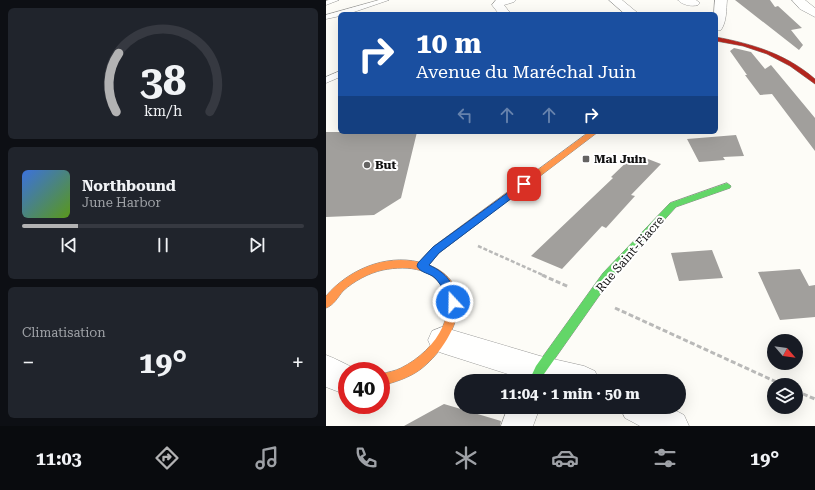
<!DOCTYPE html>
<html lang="fr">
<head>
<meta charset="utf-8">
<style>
  :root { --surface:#171b24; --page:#20242c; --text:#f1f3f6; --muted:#9ea1a6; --line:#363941; --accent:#b2b2b3 }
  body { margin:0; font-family:"Roboto Serif",serif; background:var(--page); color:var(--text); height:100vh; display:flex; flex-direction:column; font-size:15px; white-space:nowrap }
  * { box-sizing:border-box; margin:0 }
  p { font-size:13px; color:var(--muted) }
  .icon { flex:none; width:22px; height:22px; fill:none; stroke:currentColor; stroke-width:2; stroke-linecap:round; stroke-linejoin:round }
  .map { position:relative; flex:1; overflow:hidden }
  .panel { display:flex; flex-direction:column; gap:8px; padding:8px; background:#0d0f14; width:326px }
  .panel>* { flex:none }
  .hud { position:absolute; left:12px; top:12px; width:380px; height:122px; border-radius:6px; box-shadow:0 4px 16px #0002; background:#1a4fa0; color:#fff; overflow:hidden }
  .needle { width:26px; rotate:118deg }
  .tools { position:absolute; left:441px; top:334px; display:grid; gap:8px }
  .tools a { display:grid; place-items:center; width:36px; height:36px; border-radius:50%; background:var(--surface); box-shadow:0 4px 16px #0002; font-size:20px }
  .speed { position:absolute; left:12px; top:362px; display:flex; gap:8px; font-size:20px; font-weight:700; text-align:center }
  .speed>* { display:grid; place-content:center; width:52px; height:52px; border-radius:50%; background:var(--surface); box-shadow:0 4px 16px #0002; line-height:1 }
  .speed .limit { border:6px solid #d22; background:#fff; color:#111 }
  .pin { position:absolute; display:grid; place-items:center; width:34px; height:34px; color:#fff; margin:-17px; border-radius:8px; box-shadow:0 2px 6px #0006 }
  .me { position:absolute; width:44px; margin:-22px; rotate:339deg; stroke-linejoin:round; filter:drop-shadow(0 0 3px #0008) }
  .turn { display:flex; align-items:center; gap:14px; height:84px; padding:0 12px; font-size:18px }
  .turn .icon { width:52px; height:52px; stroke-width:2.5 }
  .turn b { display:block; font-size:28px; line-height:34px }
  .lanes { display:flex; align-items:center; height:38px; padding:0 12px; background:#0003; justify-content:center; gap:20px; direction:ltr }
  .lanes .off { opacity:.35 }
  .big { font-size:30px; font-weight:700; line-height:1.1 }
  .panel .card { flex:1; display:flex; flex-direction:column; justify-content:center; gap:6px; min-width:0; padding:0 14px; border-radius:6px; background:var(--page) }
  .panel .dial { align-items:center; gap:0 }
  .dial svg { height:104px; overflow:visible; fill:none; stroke:var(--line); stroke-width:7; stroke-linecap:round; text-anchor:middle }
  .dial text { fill:var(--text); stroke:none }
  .song { display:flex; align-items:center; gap:12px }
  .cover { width:48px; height:48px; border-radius:6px; background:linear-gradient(135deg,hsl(220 70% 55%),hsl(90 70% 35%)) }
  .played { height:4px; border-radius:2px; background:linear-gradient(90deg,var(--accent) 20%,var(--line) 20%) }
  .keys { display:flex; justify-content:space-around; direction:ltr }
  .heat { display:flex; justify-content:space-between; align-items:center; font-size:22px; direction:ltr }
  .trip { position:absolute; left:128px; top:374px; width:232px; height:40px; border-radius:20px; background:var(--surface); box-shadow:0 4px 16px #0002; font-weight:700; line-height:40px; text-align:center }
  .tabs { display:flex; height:64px; justify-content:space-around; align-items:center; background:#090b0e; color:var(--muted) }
  .tabs .icon { width:28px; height:28px }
  .tabs .selected { color:var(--accent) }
  .tabs b { font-size:18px; color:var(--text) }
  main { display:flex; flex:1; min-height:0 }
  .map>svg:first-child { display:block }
</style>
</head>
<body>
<main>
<section class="panel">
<div class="card dial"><svg viewBox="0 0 100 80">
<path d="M14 69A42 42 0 1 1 86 69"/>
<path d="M14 69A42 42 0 0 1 16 24" stroke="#b2b2b3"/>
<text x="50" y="56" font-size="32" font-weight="700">38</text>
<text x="50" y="72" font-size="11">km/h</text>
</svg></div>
<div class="card">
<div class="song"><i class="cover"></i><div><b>Northbound</b><p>June Harbor</p></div></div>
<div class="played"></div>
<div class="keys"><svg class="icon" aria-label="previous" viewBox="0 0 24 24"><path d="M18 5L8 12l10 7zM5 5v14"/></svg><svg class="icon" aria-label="pause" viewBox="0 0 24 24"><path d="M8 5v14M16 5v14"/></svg><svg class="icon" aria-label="next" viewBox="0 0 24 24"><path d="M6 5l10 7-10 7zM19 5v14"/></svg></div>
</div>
<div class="card"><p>Climatisation</p>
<div class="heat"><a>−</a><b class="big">19°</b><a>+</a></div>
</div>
</section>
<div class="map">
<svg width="489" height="426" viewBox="0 0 489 426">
  <rect width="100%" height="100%" fill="#fdfcf7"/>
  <path fill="#a19f9c" d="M409 0H444L449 7 452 6 476 28 465 30 477 45 473 50Z
    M408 48 425 52 439 69 445 65 489 118V151L446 94 434 95 419 75H421L404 51Z
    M0 132H91L75 198 48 215 0 217Z
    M410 135 418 156 397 157 399 160 373 162 361 139Z
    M309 154 335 164 305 195 309 196 280 228 276 226 236 269 205 256 287 178 285 177Z
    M386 250 397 278 353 281 345 253Z
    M474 269 483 286 489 285V317L454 320 432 272Z
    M118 404 175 421 174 426H78Z"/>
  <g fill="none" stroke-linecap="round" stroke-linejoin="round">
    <g stroke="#979795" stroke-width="1">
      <path id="lane" d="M3 0H13L0 5V1Z
        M53 0H63L22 14H14V16L0 19V15Z
        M14 71V77L0 83V77Z"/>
    </g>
    <g stroke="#979795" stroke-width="1">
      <path id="street" d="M170 0H190L188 2 178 5 185 14H173L166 5Z
        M283 0H296L313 14H299Z
        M352 0H370L374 3 372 5C366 7 356 5 352 0Z
        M389 0H401C400 10 401 21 395 30L390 31V14H388Z
        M466 0H479L489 8V17L474 9Z
        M116 327 214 356 258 366 269 371 273 381H204L116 353 106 349 102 340 106 331Z
        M0 355C11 359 21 365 32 370V371H21V395L0 387Z
        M182 407H214L207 426H175Z
        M294 407H343L358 415 363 426H314L299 418Z"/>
    </g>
    <g stroke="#8e8d8b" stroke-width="1">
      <path id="fast" d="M401 183 405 186 404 188 350 207 285 279 218 374 215 381H203L210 366 277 273 344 203Z"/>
    </g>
    <g stroke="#8e8d8b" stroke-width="1">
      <path id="slow" d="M263 132H272L113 253 103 265C156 286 127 344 95 369 83 378 69 382 55 386V374C62 372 69 371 75 368 93 359 109 344 117 326 121 317 123 305 120 296 112 268 82 265 57 270 43 273 28 281 17 291 12 297 8 305 0 308V296C22 270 59 254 93 262L107 247Z"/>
    </g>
    <g stroke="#8e8d8b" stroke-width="1">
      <path id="jam" d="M390 37C427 44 460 54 489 79V84L464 66 441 54 417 46 390 41Z"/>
    </g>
    <path stroke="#b9b9b8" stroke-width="2.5" stroke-dasharray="4 2" stroke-linecap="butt" d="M152 246 219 276"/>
    <path stroke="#b9b9b8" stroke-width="3" stroke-dasharray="5 2.5" stroke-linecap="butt" d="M216 275 243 287
      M289 308 457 385
      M470 391 489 399"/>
    <use href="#lane" fill="#fffffe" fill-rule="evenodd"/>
    <use href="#street" fill="#fffffe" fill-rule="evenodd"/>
    <use href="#fast" fill="#63d668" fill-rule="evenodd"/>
    <use href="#slow" fill="#ff974d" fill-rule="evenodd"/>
    <use href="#jam" fill="#b3261e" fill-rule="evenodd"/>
  </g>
  <path fill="#1a73e8" stroke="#114b97" d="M198 181 203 184 202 186 113 253 103 265C122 274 126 282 133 302L131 305 127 307 124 305C119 295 117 286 109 278 104 273 94 273 91 266L92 263 107 247Z"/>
  <g fill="#646362" stroke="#fff" stroke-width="1.5">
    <rect x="256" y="155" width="8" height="8" rx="2"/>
    <circle cx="41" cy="165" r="4"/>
  </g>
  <g text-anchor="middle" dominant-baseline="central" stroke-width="4" stroke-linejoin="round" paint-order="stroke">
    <g font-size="12" font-weight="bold" fill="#111" stroke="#fff" text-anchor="start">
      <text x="268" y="159">Mal Juin</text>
      <text x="49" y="165">But</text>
    </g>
    <g font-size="12" fill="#111" stroke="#fff">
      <text transform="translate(304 254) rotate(-49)">Rue Saint-Fiacre</text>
    </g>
  </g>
</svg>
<div class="tools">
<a><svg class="needle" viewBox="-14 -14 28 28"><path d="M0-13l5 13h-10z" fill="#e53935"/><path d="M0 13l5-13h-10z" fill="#9ea1a6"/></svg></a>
<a><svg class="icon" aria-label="layers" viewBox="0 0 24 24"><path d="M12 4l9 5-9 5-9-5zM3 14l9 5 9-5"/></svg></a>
</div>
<div class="speed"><div class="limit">40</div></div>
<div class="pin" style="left:198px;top:184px;background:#d93025"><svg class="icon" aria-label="arrive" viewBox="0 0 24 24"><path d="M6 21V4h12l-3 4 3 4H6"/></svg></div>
<svg class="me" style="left:127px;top:302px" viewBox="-20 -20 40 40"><circle r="17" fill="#1a73e8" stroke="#fff" stroke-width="3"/><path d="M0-11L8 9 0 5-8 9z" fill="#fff"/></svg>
<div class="trip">11:04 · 1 min · 50 m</div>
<div class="hud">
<div class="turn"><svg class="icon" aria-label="right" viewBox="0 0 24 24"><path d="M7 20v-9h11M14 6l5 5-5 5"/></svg><div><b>10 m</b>Avenue du Maréchal Juin</div></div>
<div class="lanes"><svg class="icon off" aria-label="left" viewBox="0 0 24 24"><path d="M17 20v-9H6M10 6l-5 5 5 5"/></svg><svg class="icon off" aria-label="ahead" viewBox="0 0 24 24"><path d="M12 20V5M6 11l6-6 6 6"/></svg><svg class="icon off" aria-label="ahead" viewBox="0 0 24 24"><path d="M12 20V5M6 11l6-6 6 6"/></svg><svg class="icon" aria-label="right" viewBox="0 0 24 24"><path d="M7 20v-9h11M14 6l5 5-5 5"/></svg></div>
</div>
</div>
</main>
<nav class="tabs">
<b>11:03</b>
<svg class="icon selected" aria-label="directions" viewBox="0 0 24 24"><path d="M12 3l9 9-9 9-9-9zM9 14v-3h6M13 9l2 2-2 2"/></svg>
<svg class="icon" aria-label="music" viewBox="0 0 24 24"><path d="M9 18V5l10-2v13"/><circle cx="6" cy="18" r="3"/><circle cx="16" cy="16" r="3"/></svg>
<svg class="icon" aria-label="phone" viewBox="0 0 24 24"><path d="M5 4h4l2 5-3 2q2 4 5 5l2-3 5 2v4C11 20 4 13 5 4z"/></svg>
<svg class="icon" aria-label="climate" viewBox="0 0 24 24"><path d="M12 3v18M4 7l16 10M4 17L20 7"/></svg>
<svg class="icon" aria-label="car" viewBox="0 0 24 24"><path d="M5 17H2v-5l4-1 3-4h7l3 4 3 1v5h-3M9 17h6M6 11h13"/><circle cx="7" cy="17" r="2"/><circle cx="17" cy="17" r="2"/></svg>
<svg class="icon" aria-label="filters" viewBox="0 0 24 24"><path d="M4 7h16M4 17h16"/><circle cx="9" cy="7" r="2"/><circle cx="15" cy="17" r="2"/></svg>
<b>19°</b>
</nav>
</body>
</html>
